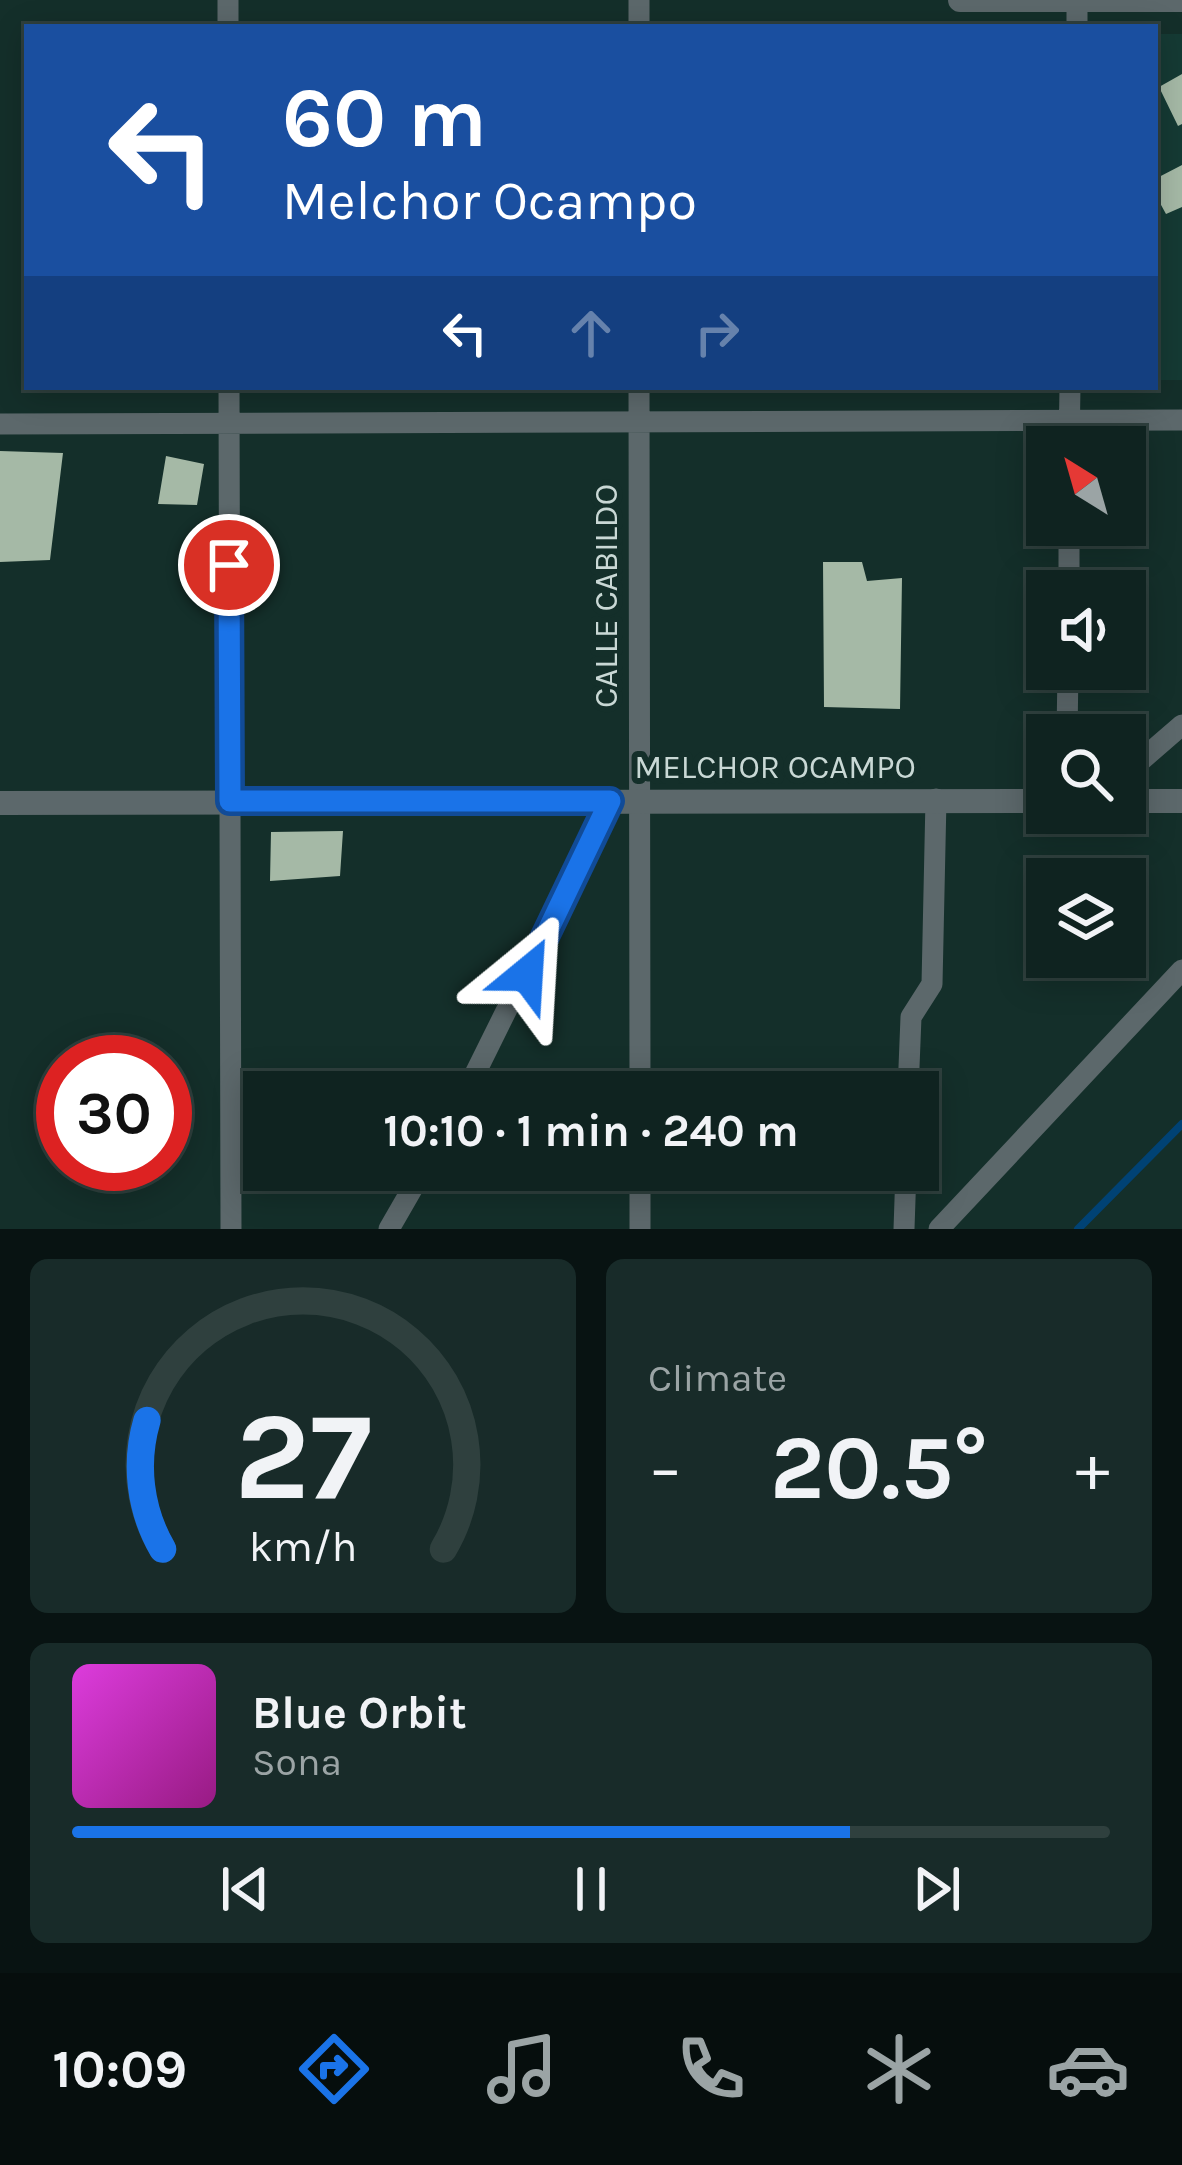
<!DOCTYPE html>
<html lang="en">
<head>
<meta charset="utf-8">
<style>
  :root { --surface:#0f2320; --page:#182b29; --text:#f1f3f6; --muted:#9ba4a5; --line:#2f403e; --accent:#1a73e8 }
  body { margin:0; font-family:Karla,sans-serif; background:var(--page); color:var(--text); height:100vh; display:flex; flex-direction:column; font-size:45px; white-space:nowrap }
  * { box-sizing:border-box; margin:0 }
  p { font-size:39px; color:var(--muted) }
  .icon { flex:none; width:66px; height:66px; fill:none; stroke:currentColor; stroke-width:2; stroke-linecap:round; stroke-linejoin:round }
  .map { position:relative; height:1229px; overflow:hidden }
  .details { display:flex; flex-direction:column; gap:30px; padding:30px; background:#081312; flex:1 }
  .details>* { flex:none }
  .banner { position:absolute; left:24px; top:24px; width:1134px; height:366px; border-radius:0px; box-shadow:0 6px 30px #0003,0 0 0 3px var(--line); background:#1a4fa0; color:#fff; overflow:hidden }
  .needle { width:78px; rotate:323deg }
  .tools { position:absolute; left:1026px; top:426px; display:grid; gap:24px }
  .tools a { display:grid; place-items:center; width:120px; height:120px; border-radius:0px; background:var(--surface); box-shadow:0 6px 30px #0003,0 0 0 3px var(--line); font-size:60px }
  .speed { position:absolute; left:36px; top:1035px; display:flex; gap:24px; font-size:60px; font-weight:700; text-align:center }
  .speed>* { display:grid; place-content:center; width:156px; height:156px; border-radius:50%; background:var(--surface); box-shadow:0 6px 30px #0003,0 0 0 3px var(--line); line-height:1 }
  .speed .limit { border:18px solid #d22; background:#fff; color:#111 }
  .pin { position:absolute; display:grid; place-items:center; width:102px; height:102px; color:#fff; margin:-51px; border:6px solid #fff; border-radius:50%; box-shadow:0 3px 12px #0007 }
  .me { position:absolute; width:132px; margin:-66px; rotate:27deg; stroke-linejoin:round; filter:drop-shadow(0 0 9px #0008) }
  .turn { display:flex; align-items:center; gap:42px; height:252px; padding:0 60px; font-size:54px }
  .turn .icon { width:156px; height:156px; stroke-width:2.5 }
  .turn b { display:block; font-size:84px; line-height:102px }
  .lanes { display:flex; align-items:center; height:114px; padding:0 60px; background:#0003; justify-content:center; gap:60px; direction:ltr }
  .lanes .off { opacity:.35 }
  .big { font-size:90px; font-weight:700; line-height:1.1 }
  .details .widget { flex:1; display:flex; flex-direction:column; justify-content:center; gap:18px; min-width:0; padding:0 42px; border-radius:18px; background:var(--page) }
  .details .dial { align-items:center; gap:0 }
  .dial svg { height:312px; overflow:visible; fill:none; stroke:var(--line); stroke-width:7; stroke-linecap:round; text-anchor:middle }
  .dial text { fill:var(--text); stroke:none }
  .song { display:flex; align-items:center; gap:36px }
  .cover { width:144px; height:144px; border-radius:18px; background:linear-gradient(135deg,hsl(300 70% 55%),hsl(310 70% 35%)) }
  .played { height:12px; border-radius:6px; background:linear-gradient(90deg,var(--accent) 75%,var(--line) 75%) }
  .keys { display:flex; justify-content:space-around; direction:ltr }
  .heat { display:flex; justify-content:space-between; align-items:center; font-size:66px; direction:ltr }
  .details .tiles { flex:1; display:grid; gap:30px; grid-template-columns:1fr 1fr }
  .widget:last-child { grid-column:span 2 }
  .trip { position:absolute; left:243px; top:1071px; width:696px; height:120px; border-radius:0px; background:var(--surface); box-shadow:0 6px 30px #0003,0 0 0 3px var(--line); font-weight:700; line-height:120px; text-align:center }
  .dock { display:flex; height:192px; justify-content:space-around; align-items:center; background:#060e0d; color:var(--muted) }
  .dock .icon { width:84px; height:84px }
  .dock .on { color:var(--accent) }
  .dock b { font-size:54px; color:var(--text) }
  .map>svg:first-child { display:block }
</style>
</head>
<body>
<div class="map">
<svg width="1182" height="1229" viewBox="0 0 1182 1229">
  <rect width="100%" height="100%" fill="#142f2a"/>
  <path fill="#153a34" d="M1155 34H1182V380H1155Z"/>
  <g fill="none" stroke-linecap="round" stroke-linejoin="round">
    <path stroke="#004274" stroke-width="8" d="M1078 1229 1182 1124"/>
  </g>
  <path fill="#a5b9a6" d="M1182 74V124L1178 126 1159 87Z
    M1182 165V207L1166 214 1155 194V179Z
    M0 451 63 453 50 560 0 562Z
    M166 456 204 464 197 505 158 504Z
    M823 562H862L867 581 902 578 900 709 824 707Z
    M343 831 340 876 270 881 271 832Z"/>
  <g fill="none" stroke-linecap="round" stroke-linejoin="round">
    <path stroke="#5c686b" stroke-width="21" d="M228 0V27
      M639 0V27
      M1077 27V0
      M229 387 231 1229
      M639 387 640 1092
      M0 424 1182 420
      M1069 447 1070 387
      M1069 591V525
      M1067 735 1068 669
      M1125 783 1138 763 1182 725
      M466 1092 610 801
      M908 1092 911 1017 932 984 936 799
      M640 1170V1229
      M389 1229 423 1170
      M904 1229 906 1170
      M939 1229 1182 970"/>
    <path stroke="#5c686b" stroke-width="24" d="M960 0H1182
      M1125 801H1182
      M0 803 1047 801"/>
  </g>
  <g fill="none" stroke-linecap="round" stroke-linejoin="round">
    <g stroke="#114b97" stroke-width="30">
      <path id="route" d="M229 565 230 801H610L527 974"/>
    </g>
    <use href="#route" stroke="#1a73e8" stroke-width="21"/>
  </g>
  <g text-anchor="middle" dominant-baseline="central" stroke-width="12" stroke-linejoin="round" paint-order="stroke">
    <g font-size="33" fill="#c9d8d5" stroke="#142f2a">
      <text transform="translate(606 596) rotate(-90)">CALLE CABILDO</text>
      <text x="775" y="767">MELCHOR OCAMPO</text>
    </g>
  </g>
</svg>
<div class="tools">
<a><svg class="needle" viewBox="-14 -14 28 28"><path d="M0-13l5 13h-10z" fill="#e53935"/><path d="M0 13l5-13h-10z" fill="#9ba4a5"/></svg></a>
<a><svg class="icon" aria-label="sound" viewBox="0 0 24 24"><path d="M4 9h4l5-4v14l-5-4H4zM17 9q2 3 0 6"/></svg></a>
<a><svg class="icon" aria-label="search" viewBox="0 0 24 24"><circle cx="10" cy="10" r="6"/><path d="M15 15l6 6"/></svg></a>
<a><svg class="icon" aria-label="layers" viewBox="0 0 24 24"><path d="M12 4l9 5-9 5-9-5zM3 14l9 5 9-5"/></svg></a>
</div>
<div class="speed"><div class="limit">30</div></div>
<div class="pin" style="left:229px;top:565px;background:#d93025"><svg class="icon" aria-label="arrive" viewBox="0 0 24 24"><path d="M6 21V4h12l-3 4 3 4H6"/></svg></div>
<svg class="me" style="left:527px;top:974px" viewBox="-20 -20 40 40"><path d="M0-17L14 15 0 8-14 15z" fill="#1a73e8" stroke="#fff" stroke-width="4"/></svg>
<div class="trip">10:10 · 1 min · 240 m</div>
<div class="banner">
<div class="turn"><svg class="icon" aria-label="left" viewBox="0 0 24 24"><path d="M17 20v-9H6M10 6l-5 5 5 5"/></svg><div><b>60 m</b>Melchor Ocampo</div></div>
<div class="lanes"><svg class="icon" aria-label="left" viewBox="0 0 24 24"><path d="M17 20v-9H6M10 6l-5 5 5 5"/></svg><svg class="icon off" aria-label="ahead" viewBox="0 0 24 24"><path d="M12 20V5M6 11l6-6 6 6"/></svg><svg class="icon off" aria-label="right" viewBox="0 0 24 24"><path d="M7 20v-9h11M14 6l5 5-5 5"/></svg></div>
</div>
</div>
<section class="details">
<div class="tiles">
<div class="widget dial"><svg viewBox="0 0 100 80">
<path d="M14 69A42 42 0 1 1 86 69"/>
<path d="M14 69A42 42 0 0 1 10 36" stroke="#1a73e8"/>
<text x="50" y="56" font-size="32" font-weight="700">27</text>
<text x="50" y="72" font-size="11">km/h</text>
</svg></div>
<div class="widget"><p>Climate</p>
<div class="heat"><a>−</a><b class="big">20.5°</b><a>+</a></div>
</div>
<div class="widget">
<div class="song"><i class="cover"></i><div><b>Blue Orbit</b><p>Sona</p></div></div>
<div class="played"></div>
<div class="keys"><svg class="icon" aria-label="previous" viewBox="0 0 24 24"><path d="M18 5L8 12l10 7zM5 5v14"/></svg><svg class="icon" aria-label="pause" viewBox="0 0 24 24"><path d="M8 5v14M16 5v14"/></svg><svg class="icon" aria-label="next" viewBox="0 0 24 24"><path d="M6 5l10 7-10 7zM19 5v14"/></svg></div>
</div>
</div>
</section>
<nav class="dock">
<b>10:09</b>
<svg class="icon on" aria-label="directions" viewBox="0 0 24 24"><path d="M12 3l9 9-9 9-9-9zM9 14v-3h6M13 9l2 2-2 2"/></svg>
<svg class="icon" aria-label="music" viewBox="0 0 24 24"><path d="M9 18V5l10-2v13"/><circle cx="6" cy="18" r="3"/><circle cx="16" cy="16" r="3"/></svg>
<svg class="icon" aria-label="phone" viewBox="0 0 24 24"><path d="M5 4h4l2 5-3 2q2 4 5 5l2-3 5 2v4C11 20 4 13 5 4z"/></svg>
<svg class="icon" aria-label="climate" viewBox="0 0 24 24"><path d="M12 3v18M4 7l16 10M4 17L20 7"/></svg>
<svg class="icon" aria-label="car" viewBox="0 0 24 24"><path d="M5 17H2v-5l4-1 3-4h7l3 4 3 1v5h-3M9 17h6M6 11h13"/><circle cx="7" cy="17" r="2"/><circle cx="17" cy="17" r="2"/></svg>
</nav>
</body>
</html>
